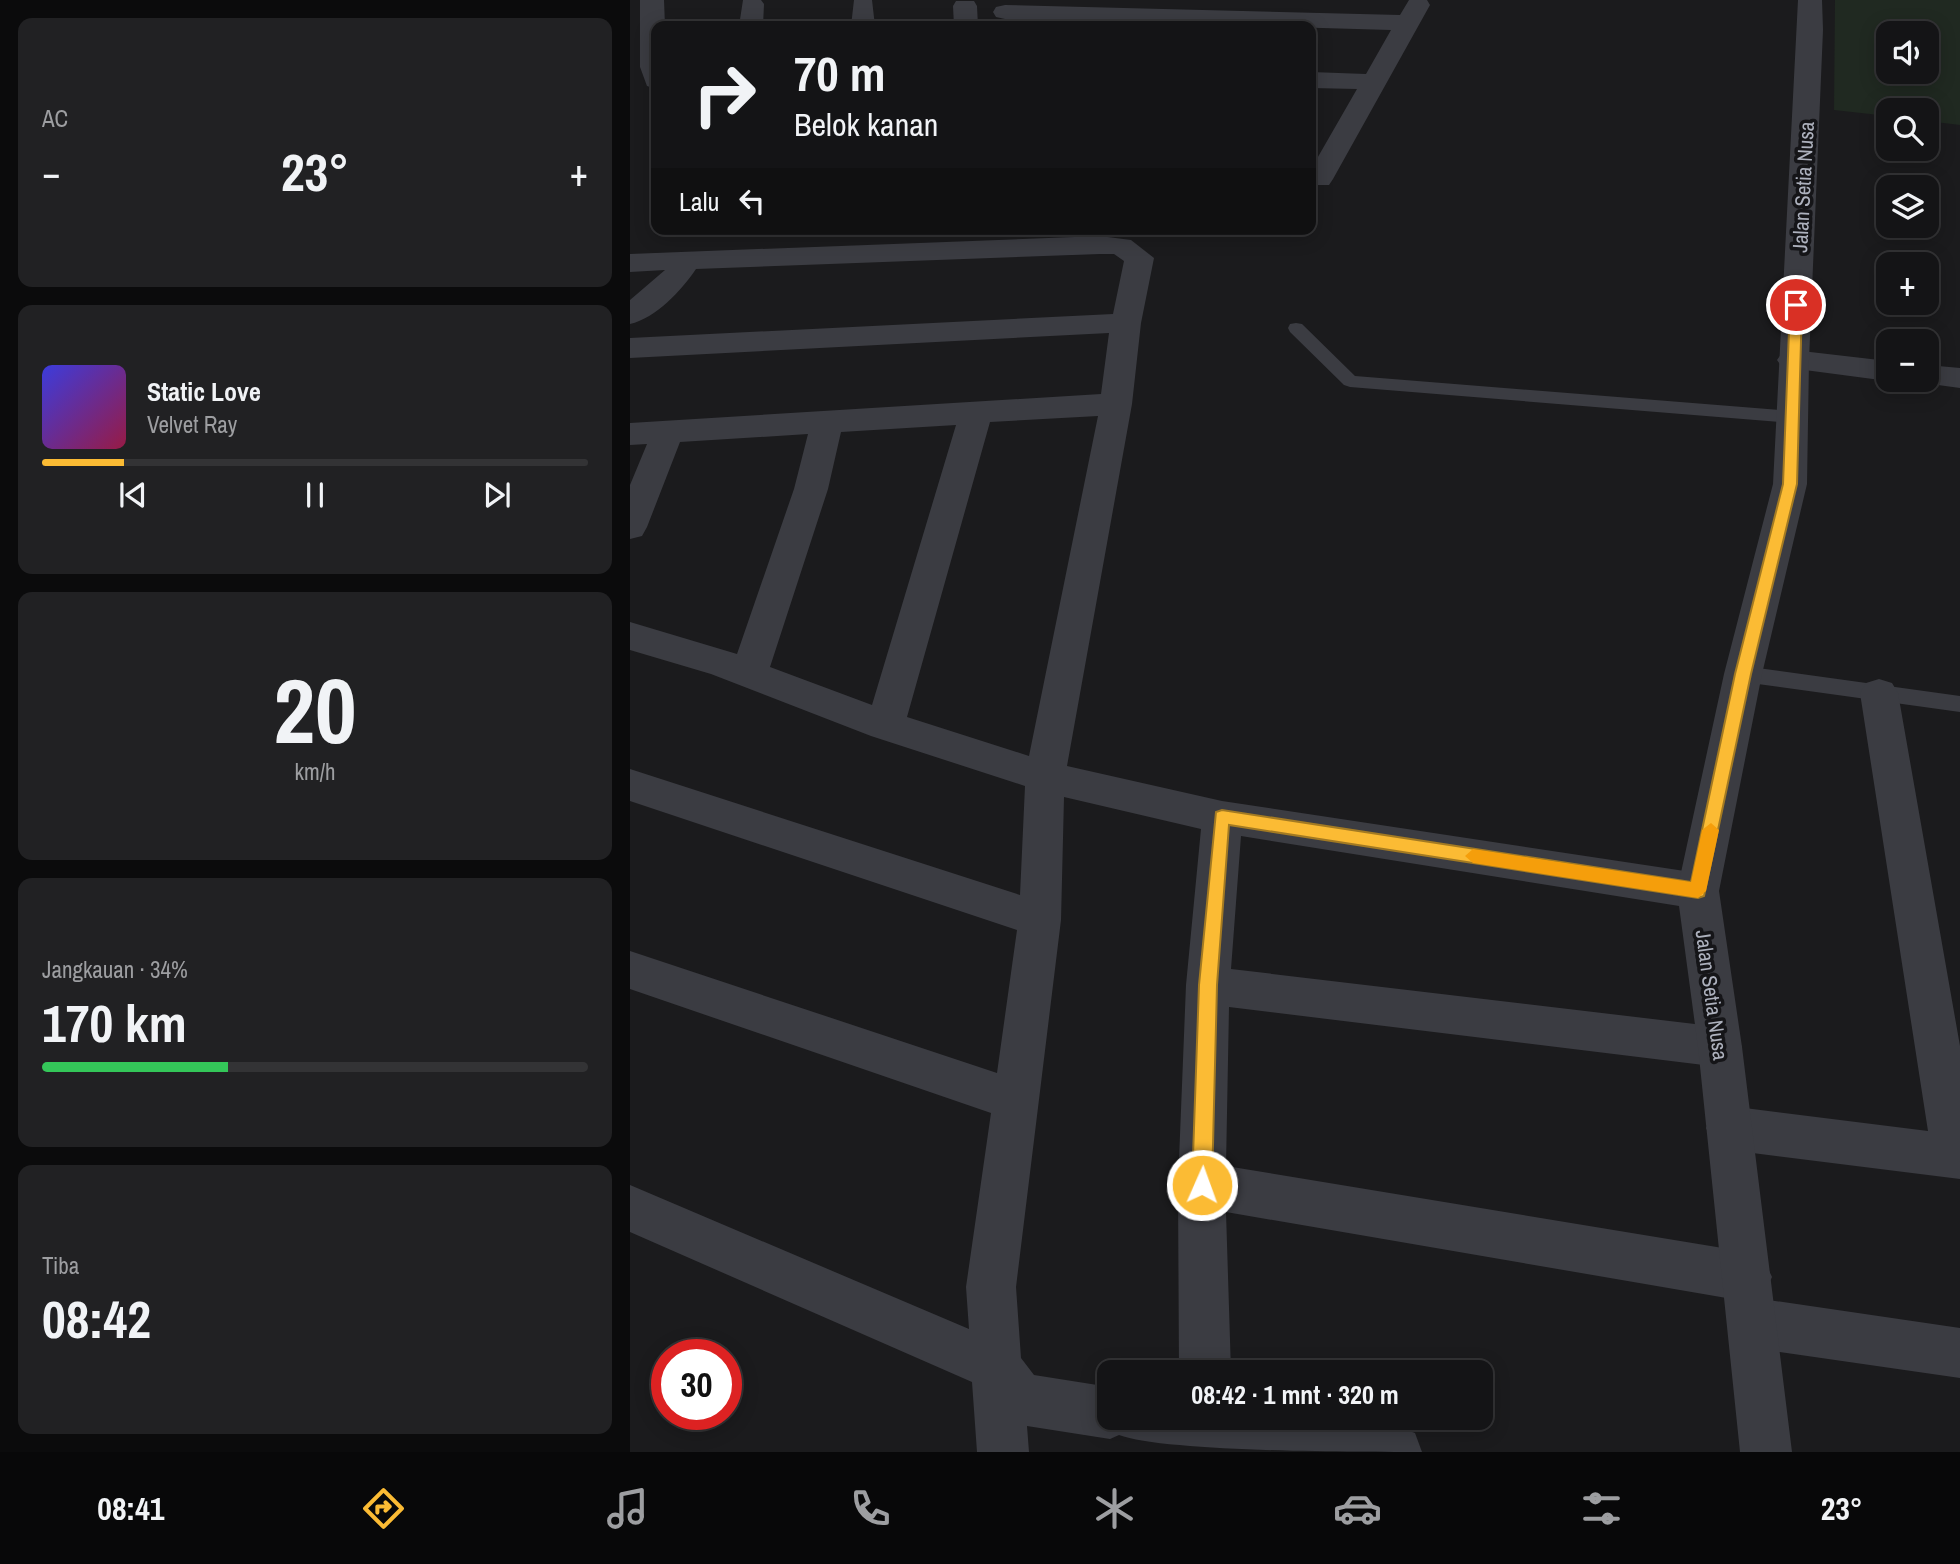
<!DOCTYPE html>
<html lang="id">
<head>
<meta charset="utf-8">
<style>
  :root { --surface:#141416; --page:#212123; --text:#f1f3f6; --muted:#9d9ea1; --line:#333335; --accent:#fbbb34 }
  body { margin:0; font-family:"Archivo Narrow",sans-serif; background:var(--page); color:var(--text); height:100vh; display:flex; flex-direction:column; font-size:26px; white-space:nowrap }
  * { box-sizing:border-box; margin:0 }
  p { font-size:23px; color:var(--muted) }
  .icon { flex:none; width:38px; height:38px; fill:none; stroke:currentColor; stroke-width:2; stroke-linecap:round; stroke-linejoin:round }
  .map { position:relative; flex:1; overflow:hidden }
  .drawer { display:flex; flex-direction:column; gap:18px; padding:18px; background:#0b0b0c; width:630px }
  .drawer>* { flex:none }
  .banner { position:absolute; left:21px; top:21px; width:665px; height:214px; border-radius:14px; box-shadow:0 4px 18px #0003,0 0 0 2px var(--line); background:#141416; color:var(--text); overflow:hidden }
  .fabs { position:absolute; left:1246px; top:21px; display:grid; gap:14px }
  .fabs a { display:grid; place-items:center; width:63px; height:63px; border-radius:14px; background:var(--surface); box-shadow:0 4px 18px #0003,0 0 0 2px var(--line); font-size:35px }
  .speed { position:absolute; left:21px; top:1339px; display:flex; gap:14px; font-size:35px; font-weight:700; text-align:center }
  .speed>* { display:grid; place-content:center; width:91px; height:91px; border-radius:50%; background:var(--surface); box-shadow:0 4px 18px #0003,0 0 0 2px var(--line); line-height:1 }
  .speed .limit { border:10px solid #d22; background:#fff; color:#111 }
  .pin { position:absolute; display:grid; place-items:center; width:60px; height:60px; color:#fff; margin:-30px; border:4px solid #fff; border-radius:50%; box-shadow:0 2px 7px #0007 }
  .me { position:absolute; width:77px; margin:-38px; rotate:2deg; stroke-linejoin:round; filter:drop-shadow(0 0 5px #0008) }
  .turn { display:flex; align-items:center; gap:24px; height:147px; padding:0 28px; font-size:32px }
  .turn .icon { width:91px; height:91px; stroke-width:2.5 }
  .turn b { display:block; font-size:49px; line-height:60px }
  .then { display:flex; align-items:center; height:66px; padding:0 28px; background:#0003; gap:14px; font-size:26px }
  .big { font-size:52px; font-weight:700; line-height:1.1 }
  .drawer .widget { flex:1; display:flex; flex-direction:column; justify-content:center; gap:10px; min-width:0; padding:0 24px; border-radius:14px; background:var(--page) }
  .drawer .dial { align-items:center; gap:0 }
  .dial b { font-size:91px; line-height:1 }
  .song { display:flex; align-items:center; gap:21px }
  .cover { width:84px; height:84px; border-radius:10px; background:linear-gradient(135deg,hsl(240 70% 55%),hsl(340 70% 35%)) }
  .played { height:7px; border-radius:4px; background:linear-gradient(90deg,var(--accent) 15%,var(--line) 15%) }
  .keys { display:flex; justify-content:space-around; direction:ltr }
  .heat { display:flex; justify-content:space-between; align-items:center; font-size:38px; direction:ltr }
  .charge { height:10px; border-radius:5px; background:linear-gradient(90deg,#34c759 34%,var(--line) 0) }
  .trip { position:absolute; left:467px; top:1360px; width:396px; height:70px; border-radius:14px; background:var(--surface); box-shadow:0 4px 18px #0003,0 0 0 2px var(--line); font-weight:700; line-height:70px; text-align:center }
  .tab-bar { display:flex; height:112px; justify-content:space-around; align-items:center; background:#080809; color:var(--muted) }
  .tab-bar .icon { width:49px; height:49px }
  .tab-bar .active { color:var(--accent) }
  .tab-bar b { font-size:32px; color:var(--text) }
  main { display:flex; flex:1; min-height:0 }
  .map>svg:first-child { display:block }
</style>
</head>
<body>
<main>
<section class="drawer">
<div class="widget"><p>AC</p>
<div class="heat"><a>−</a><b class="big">23°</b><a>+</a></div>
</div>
<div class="widget">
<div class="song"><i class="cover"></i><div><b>Static Love</b><p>Velvet Ray</p></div></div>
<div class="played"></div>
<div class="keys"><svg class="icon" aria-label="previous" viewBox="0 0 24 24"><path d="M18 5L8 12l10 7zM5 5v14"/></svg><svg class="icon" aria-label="pause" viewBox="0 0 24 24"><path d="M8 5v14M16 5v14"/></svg><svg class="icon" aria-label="next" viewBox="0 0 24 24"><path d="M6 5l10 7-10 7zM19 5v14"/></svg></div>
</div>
<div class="widget dial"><b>20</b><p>km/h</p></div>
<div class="widget"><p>Jangkauan · 34%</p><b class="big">170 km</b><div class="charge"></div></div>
<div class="widget"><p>Tiba</p><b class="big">08:42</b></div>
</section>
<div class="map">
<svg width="1330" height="1452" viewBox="0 0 1330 1452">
  <rect width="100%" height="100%" fill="#1b1b1d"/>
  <path fill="#202921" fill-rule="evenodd" d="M1205 0H1330V125L1297 121V110H1258V116L1204 110ZM1258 33H1297V72H1258Z"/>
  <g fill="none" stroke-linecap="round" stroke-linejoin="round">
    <path fill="#3b3c42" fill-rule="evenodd" d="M666 323 672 324 725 376 1162 411 1171 417 1162 423 720 387 714 385 660 332 658 328 660 324Z
      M1113 666 1330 696V712L1113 682 1106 679 1103 674 1106 669Z"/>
    <path fill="#3b3c42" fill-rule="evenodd" d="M10 0H34L35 26H26V89L17 86 10 67Z
      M113 0H131L134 4 133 26H109Z
      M224 0H242L245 26H221Z
      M779 0H797L800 5 703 179 699 185H681V169L727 89 681 88V72L736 74 761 30 375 19 366 17 363 12 366 7 375 5 770 15Z
      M326 1H344L347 6 348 26H324L323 6Z
      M470 236 501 240 524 258 511 323 502 404 437 766 592 801 1068 873 1083 879 1089 891 1083 903 1068 909 611 836 601 969 1090 1027 1106 1033 1112 1047 1106 1061 1090 1067 599 1007 596 1166 1117 1252 1134 1260 1142 1277 1134 1294 1125 1298 1330 1328V1378L1122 1348 1104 1341 1097 1323 1104 1305 1114 1301 596 1212 601 1372H549L548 1185 556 985 571 829 434 797 431 920 386 1287 391 1358 404 1375 480 1387V1418H704L766 1426 785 1433 792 1452C731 1452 533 1452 489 1435L480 1439 397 1426 399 1452H347L342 1382 0 1232V1185L339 1329 336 1287 361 1113 0 989V951L367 1073 387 930 0 801V769L390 895 395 786 241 736 81 674 0 650V622L107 654 164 489 178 434 50 442 17 527 12 536 0 539V485L17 444 0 445V423L471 394 479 333 0 358V338L483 314 494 261 484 254H470L66 269C51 291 26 318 0 324V300L35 270 0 272V254ZM468 416 399 756 277 717 360 422ZM326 425 242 705 140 667 198 489 211 432Z
      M1163 350 1258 361V380H1263L1258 381 1152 367 1147 360 1152 353Z
      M1297 365 1330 368V388L1286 382 1284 380H1297Z
      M1249 679 1262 683 1268 693 1330 1046V1179L1099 1150 1083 1143 1076 1128 1083 1113 1099 1106 1298 1131 1230 693 1236 683Z"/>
    <path fill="#3b3c42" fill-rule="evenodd" d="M1168 0H1192L1193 30 1179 360 1177 484 1132 674 1089 891 1112 1047 1162 1452H1110L1068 1047 1047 891 1094 674 1143 484Z"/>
  </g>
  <path fill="#fbbb34" stroke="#a37a22" stroke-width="2" d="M1166 301 1172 305 1167 484 1121 674 1074 896 1068 898 599 825 587 985 582 1185 579 1192 572 1195 565 1192 562 1185 569 985 586 812 592 810 1061 882 1105 674 1153 484 1160 305Z"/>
  <path fill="#f59e0b" d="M1081 823 1089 830 1076 891 1068 898 843 863 835 856 843 849 1061 882 1072 830Z"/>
  <g text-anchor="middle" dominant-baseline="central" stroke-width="7" stroke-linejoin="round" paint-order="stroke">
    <g font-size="21" fill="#adb1bd" stroke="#151518">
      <text transform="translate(1173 187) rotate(-87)">Jalan Setia Nusa</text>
      <text transform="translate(1082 995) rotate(82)">Jalan Setia Nusa</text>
    </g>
  </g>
</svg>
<div class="fabs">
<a><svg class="icon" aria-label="sound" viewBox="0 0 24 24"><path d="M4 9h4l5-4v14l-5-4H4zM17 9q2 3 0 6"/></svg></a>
<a><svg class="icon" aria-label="search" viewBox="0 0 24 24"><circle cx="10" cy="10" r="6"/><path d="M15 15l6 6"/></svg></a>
<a><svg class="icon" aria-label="layers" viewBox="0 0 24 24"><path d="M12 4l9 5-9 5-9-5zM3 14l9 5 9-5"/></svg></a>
<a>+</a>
<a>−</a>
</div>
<div class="speed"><div class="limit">30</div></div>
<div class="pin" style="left:1166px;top:305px;background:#d93025"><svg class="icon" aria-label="arrive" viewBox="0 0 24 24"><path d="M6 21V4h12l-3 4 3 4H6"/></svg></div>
<svg class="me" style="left:572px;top:1185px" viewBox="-20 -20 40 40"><circle r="17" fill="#fbbb34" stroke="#fff" stroke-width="3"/><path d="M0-11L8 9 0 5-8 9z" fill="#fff"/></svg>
<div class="trip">08:42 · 1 mnt · 320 m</div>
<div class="banner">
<div class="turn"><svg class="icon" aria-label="right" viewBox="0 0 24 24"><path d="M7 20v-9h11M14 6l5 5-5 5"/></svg><div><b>70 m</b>Belok kanan</div></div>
<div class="then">Lalu<svg class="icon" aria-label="left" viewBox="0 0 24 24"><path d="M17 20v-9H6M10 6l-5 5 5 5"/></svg></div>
</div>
</div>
</main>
<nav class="tab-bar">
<b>08:41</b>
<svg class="icon active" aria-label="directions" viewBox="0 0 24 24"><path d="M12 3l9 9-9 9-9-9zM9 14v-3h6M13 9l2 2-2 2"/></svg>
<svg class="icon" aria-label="music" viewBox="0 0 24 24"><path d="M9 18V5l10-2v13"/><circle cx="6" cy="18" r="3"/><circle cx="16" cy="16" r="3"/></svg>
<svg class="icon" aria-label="phone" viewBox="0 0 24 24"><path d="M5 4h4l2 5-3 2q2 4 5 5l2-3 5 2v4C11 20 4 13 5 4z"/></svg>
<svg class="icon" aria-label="climate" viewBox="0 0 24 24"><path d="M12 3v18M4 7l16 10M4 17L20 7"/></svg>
<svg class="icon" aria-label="car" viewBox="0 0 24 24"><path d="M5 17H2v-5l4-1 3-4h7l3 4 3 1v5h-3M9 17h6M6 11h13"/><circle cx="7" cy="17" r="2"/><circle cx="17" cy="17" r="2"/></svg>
<svg class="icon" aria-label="filters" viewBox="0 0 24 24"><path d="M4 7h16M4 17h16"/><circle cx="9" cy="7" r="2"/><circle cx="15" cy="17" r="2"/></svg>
<b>23°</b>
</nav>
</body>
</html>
